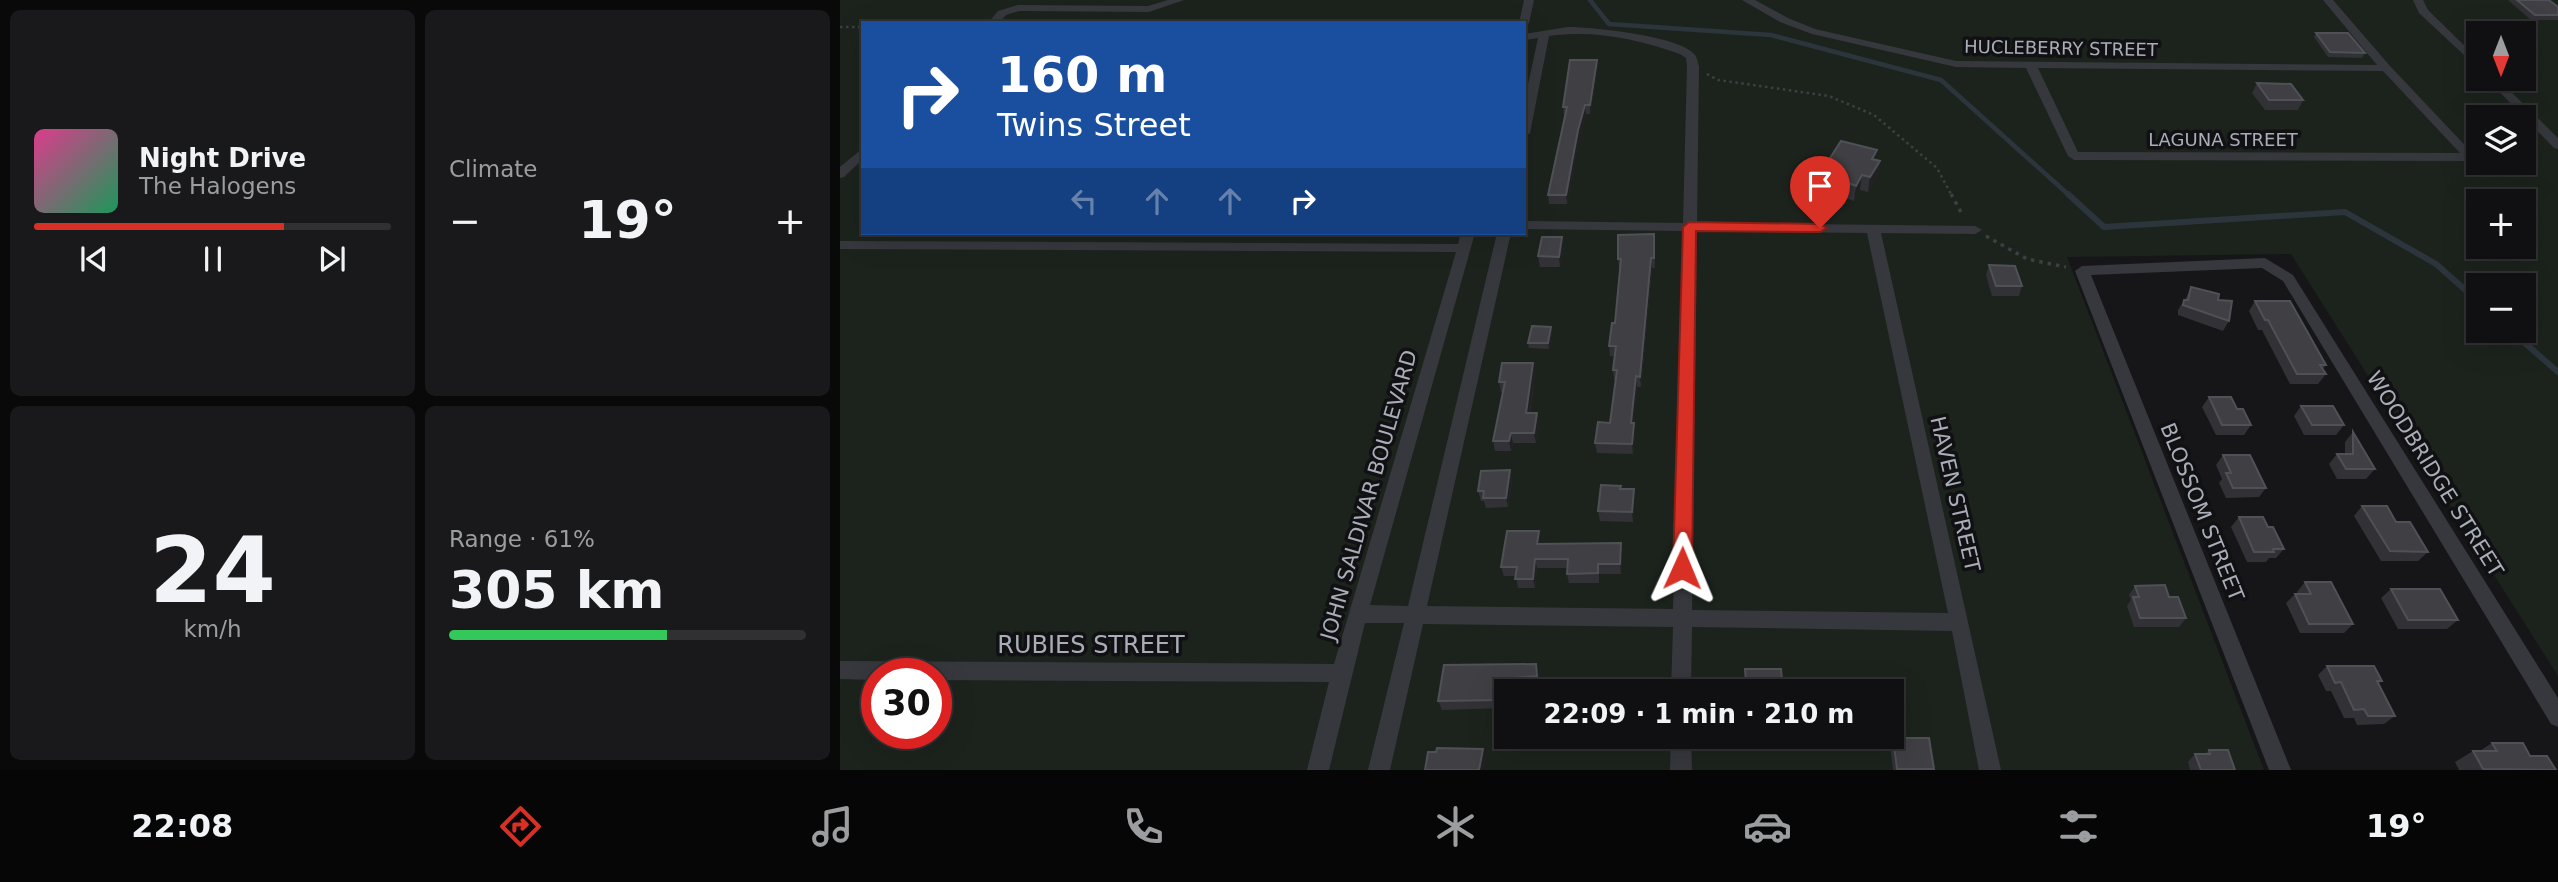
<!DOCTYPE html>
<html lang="en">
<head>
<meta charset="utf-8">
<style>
  :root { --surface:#101012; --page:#19191b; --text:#f1f3f6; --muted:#9c9d9f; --line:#303032; --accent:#d93025 }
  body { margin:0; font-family:"DejaVu Sans",sans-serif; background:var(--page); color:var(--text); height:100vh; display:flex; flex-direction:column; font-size:26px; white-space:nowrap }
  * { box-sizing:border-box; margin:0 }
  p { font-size:23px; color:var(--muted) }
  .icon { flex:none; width:38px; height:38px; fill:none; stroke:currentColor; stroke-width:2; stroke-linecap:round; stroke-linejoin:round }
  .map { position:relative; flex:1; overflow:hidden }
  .details { display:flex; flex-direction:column; gap:10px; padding:10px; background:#09090a; width:840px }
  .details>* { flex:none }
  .guide { position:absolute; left:21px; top:21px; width:665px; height:214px; border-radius:0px; box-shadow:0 7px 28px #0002,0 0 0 2px var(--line); background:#1a4fa0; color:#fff; overflow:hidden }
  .needle { width:46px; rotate:180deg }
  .tools { position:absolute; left:1626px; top:21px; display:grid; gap:14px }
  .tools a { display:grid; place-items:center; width:70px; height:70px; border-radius:0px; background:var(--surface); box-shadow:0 7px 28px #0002,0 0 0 2px var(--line); font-size:35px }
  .speed { position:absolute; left:21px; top:658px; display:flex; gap:14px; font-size:35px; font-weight:700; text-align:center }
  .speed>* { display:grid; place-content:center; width:91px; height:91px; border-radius:50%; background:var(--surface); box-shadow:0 7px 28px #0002,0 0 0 2px var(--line); line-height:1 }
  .speed .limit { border:10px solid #d22; background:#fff; color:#111 }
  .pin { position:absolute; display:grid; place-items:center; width:60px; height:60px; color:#fff; margin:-72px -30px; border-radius:50% 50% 50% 0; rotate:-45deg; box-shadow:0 0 7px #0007 }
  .pin .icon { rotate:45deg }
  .me { position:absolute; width:77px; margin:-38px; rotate:1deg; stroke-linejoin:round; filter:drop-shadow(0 0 5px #0008) }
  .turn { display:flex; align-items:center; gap:24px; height:147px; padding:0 21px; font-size:32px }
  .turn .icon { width:91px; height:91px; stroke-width:2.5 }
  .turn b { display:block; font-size:49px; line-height:60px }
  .lanes { display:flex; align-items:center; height:66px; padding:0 21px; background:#0003; justify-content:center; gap:35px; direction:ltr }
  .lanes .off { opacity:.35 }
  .big { font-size:52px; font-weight:700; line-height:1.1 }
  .details .widget { flex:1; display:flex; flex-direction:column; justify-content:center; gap:10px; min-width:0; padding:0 24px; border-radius:10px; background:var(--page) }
  .details .dial { align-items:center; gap:0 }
  .dial b { font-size:91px; line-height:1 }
  .song { display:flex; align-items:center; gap:21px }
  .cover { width:84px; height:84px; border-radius:10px; background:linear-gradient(135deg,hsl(330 70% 55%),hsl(150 70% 35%)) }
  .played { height:7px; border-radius:4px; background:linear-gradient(90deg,var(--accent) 70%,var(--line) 70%) }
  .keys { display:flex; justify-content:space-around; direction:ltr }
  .heat { display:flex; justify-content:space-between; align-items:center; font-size:38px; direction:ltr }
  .charge { height:10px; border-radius:5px; background:linear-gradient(90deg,#34c759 61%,var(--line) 0) }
  .details .tiles { flex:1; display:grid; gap:10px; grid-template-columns:repeat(2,1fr) }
  .trip { position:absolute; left:654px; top:679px; width:410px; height:70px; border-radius:0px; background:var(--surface); box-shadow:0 7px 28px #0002,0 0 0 2px var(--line); font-weight:700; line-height:70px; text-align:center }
  .tabs { display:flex; height:112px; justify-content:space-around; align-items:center; background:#060607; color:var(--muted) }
  .tabs .icon { width:49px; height:49px }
  .tabs .selected { color:var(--accent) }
  .tabs b { font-size:32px; color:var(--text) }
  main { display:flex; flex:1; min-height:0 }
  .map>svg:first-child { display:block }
</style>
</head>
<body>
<main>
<section class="details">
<div class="tiles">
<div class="widget">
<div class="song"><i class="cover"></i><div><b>Night Drive</b><p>The Halogens</p></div></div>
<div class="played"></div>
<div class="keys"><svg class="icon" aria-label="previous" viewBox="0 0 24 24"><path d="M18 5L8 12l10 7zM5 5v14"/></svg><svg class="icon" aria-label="pause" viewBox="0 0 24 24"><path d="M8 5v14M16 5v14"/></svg><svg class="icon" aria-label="next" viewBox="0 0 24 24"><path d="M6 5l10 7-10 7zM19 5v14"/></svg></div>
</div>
<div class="widget"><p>Climate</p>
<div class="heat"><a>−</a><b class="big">19°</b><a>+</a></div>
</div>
<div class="widget dial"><b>24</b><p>km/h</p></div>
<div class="widget"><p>Range · 61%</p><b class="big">305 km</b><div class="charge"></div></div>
</div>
</section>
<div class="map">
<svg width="1718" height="770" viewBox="0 0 1718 770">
  <rect width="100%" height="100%" fill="#161618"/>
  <path fill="#1c231d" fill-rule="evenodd" d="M0 0H1718V676L1451 254 1227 257 1424 770H0ZM23 23H684V233H23ZM1638 33H1684V79H1638ZM1638 117H1684V163H1638ZM1638 201H1684V247H1638ZM1638 285H1684V331H1638ZM37 674H96V733H37ZM667 691H1052V737H667Z"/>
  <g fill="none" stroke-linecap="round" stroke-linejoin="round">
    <path stroke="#2c353c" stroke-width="4.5" d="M750 0 769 24 931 35 1101 80 1230 196"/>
    <path stroke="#2c353c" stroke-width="6" d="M1228 194 1264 227 1505 212 1596 264 1638 301
      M1671 331 1718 372"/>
    <path stroke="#3d3f44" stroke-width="2.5" stroke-dasharray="2.5 3.5" stroke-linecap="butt" d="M0 27H23
      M867 74 878 80 989 96 1034 115 1097 168 1112 196"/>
    <path stroke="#3d3f44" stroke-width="3.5" stroke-dasharray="3.5 5" stroke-linecap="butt" d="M1111 194 1123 216
      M1146 236 1187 259 1226 267"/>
    <path fill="#37383d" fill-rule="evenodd" d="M328 0H344L309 12 179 11 166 15 159 23H148L158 11 178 5 308 6Z
      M684 0H694L689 23 684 26V23H679Z
      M902 0H915L948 18 975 29 1116 61 1537 65 1483 0H1493L1550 66 1636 157 1630 161 1234 160 1228 156 1186 68 1116 67 972 34 940 22ZM1198 68 1543 71 1620 153 1238 152Z
      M1573 0H1583L1588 10 1638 59V68L1579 13Z
      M728 27C752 27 841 36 855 55 857 57 858 64 859 66L857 223 1135 226 1142 230 1135 234 1041 233 1161 770H1139L1112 631 852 627 851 691H831L833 627 583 624 550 770H528L564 623H525L489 770H467L489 682 96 680V674H37V680L0 679V661L494 664 616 252 0 249V241L618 244 621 233H635L530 605 568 606 657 233H671L587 606 833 609 843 231 684 229V221L843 223 847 66 846 58 840 54C796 39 756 30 709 36L690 133 684 137V103L698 38 684 40V34ZM857 231 1027 233 1108 613 852 610Z
      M1647 79H1658L1718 138V149L1714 148Z
      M23 148V159L4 177 0 178V167Z
      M1425 258 1453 275 1718 698V727L1711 724 1443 281 1422 268 1251 275 1451 770H1429L1235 271 1242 266Z
      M831 737H851L852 770H830Z"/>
  </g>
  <path fill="#323236" d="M1668 0H1709L1718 7V20H1691Z
    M1476 33 1525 53 1522 58 1488 57 1474 37Z
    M757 60 758 68 750 114H746L739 139 727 204H709L708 195 725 116H724L723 107Z
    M1417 83 1463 100 1458 110H1425L1412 93Z
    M1035 160 1040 161 1037 176 1028 192 1020 190 1014 201 980 187 981 172Z
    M814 234 815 268H812L801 387H797L793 423 795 433 793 454 757 453 755 443 770 423 776 380H774L773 370 775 356H770L769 346 775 323 780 269H779L778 259Z
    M724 247 720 267H700L698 256Z
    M1149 265 1182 286 1179 296H1152L1146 275Z
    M1351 287 1378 300 1389 321 1383 331 1338 315V310L1344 300H1345Z
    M1415 301 1486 365 1483 369 1486 374 1478 384H1450L1422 330H1418L1409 311Z
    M711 327 712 332 709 349 689 348 688 343Z
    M693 363 695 373 690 413H697L699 424 696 443H673L671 451H655L653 441 663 392H661L659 382Z
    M1369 397 1397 409 1411 425 1404 435H1376L1362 407Z
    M1461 406 1504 425 1496 435H1464L1454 416Z
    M1513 432 1535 469 1526 479H1497L1489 464 1497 454H1505V442Z
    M1383 455 1426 488 1419 497 1386 498 1379 483 1382 479 1376 465Z
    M670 470 672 480 668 507 646 508 644 501H641L638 491Z
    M781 486V489H794V499L793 522 760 521 758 511Z
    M1522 506 1556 522 1588 552 1578 561H1541L1514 516Z
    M1399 517 1428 527 1444 549 1436 558H1429L1426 562H1407L1391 527Z
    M699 531 701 544 781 543 782 553 781 574H759V583H729L727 574V568H697L695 588H678L676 576H664L661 567Z
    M1465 582 1513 624 1504 633H1460L1446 603 1455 594H1458L1457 592Z
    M1295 586 1329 597 1346 618 1339 627H1294L1287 606 1291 600 1289 595Z
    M1551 589 1618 620 1607 629H1558L1541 598Z
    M604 665 699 672 700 684 666 687 663 708 602 710 598 701Z
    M1487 666 1542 681 1538 684 1555 716 1544 724 1517 725 1514 718H1504L1491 691H1486L1478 675Z
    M1053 738 1094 769V770H1053L1050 746Z
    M1652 743 1690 756 1716 770H1619L1615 762 1633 751H1640Z
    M1369 750 1395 770H1350L1348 762 1355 754H1365Z"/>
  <path fill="#212124" d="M757 60 758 68 750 114V105Z
    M745 105 746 114 739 139 727 204 726 195 738 130Z
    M1040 161 1037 176 1028 192 1030 177Z
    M1022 175 1020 190 1014 201 1016 186Z
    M722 237 724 247 720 267 719 257Z
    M811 258 812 268 801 387 800 377Z
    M711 327 712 332 709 349 708 343Z
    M693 363 695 373 688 423 686 413Z
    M796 376 797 387 792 433 791 423Z
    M697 413 699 424 696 443 694 433Z
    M794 423 795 433 793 454 792 444Z
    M671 433 673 443 671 451 669 441Z
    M670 470 672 480 668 507 666 498Z
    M794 489V499L793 522 792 512Z
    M699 531 701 541 699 554 697 544Z
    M781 543 782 553 781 574 780 564Z
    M695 559 697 568 695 588 693 579Z
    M696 664 699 672 700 684 697 676Z
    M663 679 666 687 663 708 660 700Z
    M643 749 646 757 644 770H639Z"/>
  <path fill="#3f3f44" stroke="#4f5156" stroke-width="2" d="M1677 0H1709L1718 7V15H1695Z
    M1476 33H1508L1525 53 1490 52Z
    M730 60H757L750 105H745L738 130 726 195H708L727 107H723Z
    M1417 83 1451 84 1463 100H1429Z
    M1001 141 1037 150 1032 159 1040 161 1030 177 1022 175 1016 186 981 172Z
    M814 234V258H811L800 377 796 376 791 423H794L792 444 755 443 758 422 770 423 777 370H773L776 346H769L772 323H775L781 259H778V235Z
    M702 237H722L719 257 698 256Z
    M1149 265 1175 266 1182 286H1156Z
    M1351 287 1379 294 1378 300 1392 301 1389 321 1343 305 1344 300H1348Z
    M1415 301H1450L1486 365H1480L1486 374H1457L1428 320H1425Z
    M692 326 711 327 708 343H688Z
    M662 363H693L686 413H697L694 433H671L669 441H653L665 382H659Z
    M1369 397H1391L1397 409H1403L1411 425H1382Z
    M1461 406H1493L1504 425H1472Z
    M1513 432 1535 469H1506L1497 454H1513Z
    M1383 455H1410L1426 488H1393L1386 473H1391Z
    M670 470 666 498H643L644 491H638L641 471Z
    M761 485 781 486 780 489H794L792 512 758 511Z
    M1522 506H1547L1556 522H1570L1588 552 1550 551Z
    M1399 517H1423L1428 527H1433L1444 549H1433L1434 552H1414Z
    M667 531H699L697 544 781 543 780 564H758V573L727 574 728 559H695L693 579H675L677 567H661Z
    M1465 582H1491L1513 624H1469L1455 594H1471Z
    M1325 585 1329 597H1338L1346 618H1300L1293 597H1299L1295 586Z
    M1551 589H1600L1618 620H1568Z
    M696 664 697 676 663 679 660 700 598 701 604 665Z
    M1487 666H1534L1542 681H1537L1555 716H1528L1524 709 1514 710 1501 682 1495 683Z
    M905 669H941L943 691H903L902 683H906Z
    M1053 738H1089L1094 769H1057Z
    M1652 743H1683L1690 756H1707L1716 770 1643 769 1633 751H1657Z
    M597 748 643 749 639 770H585L588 752H596Z
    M1369 750H1388L1395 770H1361L1355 754H1370Z"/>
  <path fill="#d93025" stroke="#8d1f18" stroke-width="2" d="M849 222 980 224 987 228 980 232 856 231 852 568 849 573 842 576 836 573 833 568 843 227Z"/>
  <g text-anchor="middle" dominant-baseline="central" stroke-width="7" stroke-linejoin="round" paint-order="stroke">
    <g font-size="18" fill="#a8adb8" stroke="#111113">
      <text transform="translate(1221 48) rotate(1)">HUCLEBERRY STREET</text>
      <text x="1383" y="139">LAGUNA STREET</text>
    </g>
    <g font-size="21" fill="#a8adb8" stroke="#111113">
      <text transform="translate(1595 474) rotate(58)">WOODBRIDGE STREET</text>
      <text transform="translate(1115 494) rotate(77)">HAVEN STREET</text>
      <text transform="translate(529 495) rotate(-74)">JOHN SALDIVAR BOULEVARD</text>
      <text transform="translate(1362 512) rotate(68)">BLOSSOM STREET</text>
    </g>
    <g font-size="24" fill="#a8adb8" stroke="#111113">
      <text x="251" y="645">RUBIES STREET</text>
    </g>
  </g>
</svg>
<div class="tools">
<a><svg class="needle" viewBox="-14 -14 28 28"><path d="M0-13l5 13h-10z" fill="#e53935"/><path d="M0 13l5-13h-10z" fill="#9c9d9f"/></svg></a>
<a><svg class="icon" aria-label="layers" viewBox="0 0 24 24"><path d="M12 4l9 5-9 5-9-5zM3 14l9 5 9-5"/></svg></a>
<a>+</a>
<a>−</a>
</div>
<div class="speed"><div class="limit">30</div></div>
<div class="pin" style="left:980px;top:228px;background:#d93025"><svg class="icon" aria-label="arrive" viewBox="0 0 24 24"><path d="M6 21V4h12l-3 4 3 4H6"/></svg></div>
<svg class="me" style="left:842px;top:568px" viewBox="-20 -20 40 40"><path d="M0-17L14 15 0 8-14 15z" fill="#d93025" stroke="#fff" stroke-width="4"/></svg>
<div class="trip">22:09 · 1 min · 210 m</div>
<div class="guide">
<div class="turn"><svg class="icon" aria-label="right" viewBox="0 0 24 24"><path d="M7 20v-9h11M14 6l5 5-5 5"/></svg><div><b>160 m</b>Twins Street</div></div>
<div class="lanes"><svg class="icon off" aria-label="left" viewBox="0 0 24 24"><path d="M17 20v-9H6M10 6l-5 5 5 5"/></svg><svg class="icon off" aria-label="ahead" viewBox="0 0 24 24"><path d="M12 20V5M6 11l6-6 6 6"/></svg><svg class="icon off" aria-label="ahead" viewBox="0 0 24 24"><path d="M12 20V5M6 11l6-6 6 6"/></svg><svg class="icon" aria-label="right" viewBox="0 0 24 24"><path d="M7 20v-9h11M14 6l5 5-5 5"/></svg></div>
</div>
</div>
</main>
<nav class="tabs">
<b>22:08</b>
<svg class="icon selected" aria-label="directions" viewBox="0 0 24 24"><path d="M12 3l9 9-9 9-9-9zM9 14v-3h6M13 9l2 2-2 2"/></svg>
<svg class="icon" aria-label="music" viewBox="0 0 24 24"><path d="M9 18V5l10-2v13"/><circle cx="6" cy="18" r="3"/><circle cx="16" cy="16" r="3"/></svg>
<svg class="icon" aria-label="phone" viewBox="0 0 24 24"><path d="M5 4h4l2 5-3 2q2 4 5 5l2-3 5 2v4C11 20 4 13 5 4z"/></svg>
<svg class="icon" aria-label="climate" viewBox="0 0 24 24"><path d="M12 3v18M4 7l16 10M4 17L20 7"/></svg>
<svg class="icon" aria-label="car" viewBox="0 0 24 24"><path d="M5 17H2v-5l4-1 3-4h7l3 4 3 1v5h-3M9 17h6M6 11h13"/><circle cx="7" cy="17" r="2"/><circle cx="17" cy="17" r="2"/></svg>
<svg class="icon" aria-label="filters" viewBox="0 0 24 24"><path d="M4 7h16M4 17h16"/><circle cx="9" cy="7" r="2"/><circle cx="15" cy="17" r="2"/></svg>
<b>19°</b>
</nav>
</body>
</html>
